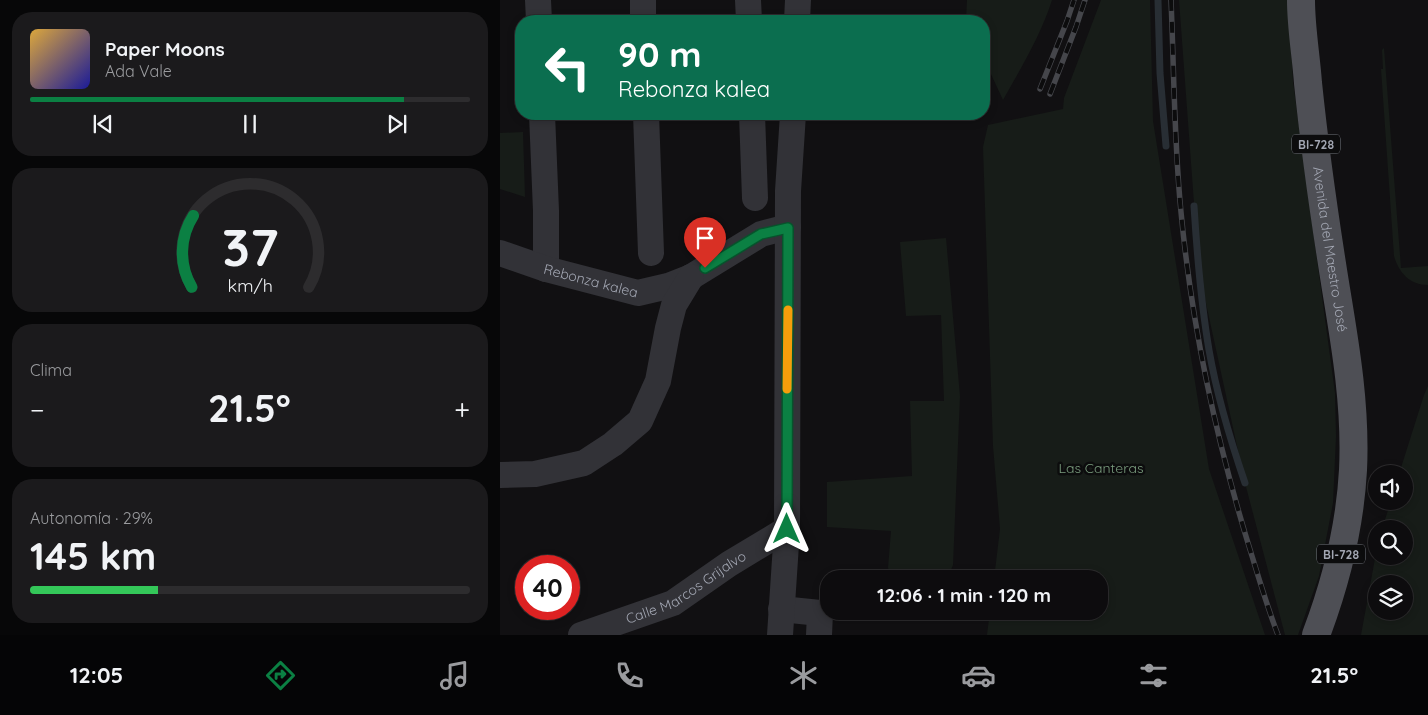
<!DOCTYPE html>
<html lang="es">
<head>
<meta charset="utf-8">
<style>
  :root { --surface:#0d0c0e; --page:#1b1a1c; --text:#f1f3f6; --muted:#9a9b9e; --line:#2d2c2e; --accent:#0b8043 }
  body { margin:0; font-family:Quicksand,sans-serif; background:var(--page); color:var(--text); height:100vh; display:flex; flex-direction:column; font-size:19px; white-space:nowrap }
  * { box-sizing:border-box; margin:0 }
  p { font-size:16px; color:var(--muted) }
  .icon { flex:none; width:28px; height:28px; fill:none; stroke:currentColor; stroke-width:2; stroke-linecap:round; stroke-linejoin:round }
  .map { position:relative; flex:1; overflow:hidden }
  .side { display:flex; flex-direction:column; gap:12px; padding:12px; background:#070708; width:500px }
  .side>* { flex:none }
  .hud { position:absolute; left:15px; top:15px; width:475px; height:105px; border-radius:20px; box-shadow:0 2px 8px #0003,0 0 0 1px var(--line); background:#0b6e4f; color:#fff; overflow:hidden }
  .buttons { position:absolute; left:868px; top:465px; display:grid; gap:10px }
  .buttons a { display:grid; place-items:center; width:45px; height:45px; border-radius:50%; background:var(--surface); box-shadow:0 2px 8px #0003,0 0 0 1px var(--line); font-size:25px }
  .speed { position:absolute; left:15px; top:555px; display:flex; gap:10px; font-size:25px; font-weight:700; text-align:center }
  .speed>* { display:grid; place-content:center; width:65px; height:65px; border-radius:50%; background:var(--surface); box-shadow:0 2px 8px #0003,0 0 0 1px var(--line); line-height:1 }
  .speed .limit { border:8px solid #d22; background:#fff; color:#111 }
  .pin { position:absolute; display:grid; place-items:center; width:42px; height:42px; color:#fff; margin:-51px -21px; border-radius:50% 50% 50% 0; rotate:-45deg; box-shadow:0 0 5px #0007 }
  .pin .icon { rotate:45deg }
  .me { position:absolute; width:55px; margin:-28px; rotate:0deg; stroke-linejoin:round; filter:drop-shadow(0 0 4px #0008) }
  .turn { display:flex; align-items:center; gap:18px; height:105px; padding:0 20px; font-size:22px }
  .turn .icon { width:65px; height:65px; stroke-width:2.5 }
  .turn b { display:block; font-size:35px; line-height:42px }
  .big { font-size:38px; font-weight:700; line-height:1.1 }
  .side .card { flex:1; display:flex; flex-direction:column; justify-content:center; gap:8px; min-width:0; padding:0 18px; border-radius:20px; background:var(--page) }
  .side .dial { align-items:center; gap:0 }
  .dial svg { height:130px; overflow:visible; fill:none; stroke:var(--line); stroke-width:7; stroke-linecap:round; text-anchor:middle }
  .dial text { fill:var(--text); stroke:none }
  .song { display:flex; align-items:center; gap:15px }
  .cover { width:60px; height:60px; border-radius:8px; background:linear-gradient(135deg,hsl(40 70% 55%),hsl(240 70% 35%)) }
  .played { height:5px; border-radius:2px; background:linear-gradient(90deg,var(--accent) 85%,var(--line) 85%) }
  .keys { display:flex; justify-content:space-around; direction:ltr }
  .heat { display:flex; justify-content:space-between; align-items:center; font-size:28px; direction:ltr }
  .charge { height:8px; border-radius:4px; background:linear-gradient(90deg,#34c759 29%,var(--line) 0) }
  .trip { position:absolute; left:320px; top:570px; width:288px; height:50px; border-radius:20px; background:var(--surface); box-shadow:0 2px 8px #0003,0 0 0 1px var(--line); font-weight:700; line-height:50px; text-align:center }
  .dock { display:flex; height:80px; justify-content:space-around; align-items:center; background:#050506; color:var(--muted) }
  .dock .icon { width:35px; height:35px }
  .dock .selected { color:var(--accent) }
  .dock b { font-size:22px; color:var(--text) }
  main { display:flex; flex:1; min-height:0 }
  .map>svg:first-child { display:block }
</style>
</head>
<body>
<main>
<section class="side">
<div class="card">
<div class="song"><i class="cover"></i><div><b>Paper Moons</b><p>Ada Vale</p></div></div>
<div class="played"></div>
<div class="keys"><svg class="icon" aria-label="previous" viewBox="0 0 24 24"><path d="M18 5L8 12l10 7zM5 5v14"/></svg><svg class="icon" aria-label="pause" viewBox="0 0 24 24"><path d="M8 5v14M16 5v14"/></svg><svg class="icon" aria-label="next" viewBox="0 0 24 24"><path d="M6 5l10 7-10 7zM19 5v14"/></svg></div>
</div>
<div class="card dial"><svg viewBox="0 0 100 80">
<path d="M14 69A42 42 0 1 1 86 69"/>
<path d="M14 69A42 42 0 0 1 15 25" stroke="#0b8043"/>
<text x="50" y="56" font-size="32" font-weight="700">37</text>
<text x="50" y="72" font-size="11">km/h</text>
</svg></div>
<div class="card"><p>Clima</p>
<div class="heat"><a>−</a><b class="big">21.5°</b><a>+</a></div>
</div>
<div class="card"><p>Autonomía · 29%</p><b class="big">145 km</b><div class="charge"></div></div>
</section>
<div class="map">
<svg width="928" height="635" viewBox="0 0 928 635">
  <rect width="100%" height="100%" fill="#111012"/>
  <path fill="#171c18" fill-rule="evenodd" d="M467 0H552C541 35 521 68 503 100L484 59V21H466Z
    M601 0H650L653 121 709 469 765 635H487L490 611H599V579H494L500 529 493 446 483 147 488 125 563 109 564 98Z
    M679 0H789L793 82 835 393 836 436 833 503 819 576 798 635H785L745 483 699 271Z
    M884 48 901 268 928 266V285C910 285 899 273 894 256L881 69H883L882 50Z
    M23 132 25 197 0 189V133Z
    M446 238 460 396 453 565 447 579H394L388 568 391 531 327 527V482L412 476 410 401H444L441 315 406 316 400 242Z
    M928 386V635H861L876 553V556H904V529H882L891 501H904V474H899L924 395ZM876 584H904V611H876Z"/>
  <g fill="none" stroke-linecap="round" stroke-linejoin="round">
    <path stroke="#282e34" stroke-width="7" d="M658 0 660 73 666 146
      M694 206C697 254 701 303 709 350 717 396 730 439 745 483"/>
    <g stroke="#323237" stroke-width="26">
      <path d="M38 0 39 21"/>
      <path d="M143 0V21"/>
      <path d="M248 0 249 21"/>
      <path d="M297 21 298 0"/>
      <path d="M42 114 46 211V269"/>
      <path d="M146 114 151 253"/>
      <path d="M252 114 255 198"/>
      <path id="s1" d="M0 253 46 269 138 293 168 286 191 277 261 234 288 227"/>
      <path d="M0 475 35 474 84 463 113 444 140 421 158 381 168 328 174 305 191 277"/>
      <path d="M281 609 320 613 319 635"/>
      <path id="s2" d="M81 635 173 603 229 564 287 529"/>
      <path d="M280 635 287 529 288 191 293 114"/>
    </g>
    <path stroke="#4e4f55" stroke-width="28" id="s3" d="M801 0C801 28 806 55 808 83 815 151 825 221 836 289 846 349 856 409 853 470 850 526 836 582 816 635"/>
    <g stroke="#45464b" stroke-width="5.5">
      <path id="rail" d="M671 0C674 70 674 142 681 212 692 328 717 444 752 556 760 582 768 609 778 635
        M540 89 567 21 574 0
        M550 94 576 27 585 0"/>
    </g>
    <use href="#rail" stroke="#0c0c0d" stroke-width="4" stroke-dasharray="11" stroke-linecap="butt"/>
  </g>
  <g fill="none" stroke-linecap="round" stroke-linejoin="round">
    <g stroke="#07532c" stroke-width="12">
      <path id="route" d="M205 268 261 234 288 228 287 529"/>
    </g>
    <use href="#route" stroke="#0b8043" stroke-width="9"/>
    <path stroke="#f59e0b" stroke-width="9" d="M287 389 288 310"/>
  </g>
  <g text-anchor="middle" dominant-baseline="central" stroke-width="5" stroke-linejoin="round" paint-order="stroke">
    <g fill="#0c0c0d" stroke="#757880" stroke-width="1">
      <rect x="792" y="134.5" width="48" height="19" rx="4"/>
      <rect x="817" y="544.5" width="48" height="19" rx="4"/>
    </g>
    <g font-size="12" font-weight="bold" fill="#a2a6b2">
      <text x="816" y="144">BI-728</text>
      <text x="841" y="554">BI-728</text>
    </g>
    <g font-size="14" fill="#a2a6b2" stroke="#0c0c0d">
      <text stroke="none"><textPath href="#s3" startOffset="251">Avenida del Maestro José</textPath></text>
      <text stroke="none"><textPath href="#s1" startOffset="95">Rebonza kalea</textPath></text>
      <text stroke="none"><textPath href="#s2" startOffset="116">Calle Marcos Grijalvo</textPath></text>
    </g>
    <g font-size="14" fill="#7a9c7e" stroke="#0c0c0d">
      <text x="601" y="468">Las Canteras</text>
    </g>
  </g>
</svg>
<div class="buttons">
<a><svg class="icon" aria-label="sound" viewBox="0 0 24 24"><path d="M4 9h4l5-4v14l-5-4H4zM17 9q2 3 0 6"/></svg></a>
<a><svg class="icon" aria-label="search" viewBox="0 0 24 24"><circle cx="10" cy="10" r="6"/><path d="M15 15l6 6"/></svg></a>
<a><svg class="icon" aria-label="layers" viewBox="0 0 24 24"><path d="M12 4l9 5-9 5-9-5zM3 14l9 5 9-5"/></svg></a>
</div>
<div class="speed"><div class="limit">40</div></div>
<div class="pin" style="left:205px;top:268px;background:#d93025"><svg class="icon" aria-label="arrive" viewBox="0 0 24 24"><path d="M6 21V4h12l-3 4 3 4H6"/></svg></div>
<svg class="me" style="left:287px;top:529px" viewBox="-20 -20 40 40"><path d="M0-17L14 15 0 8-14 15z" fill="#0b8043" stroke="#fff" stroke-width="4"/></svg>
<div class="trip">12:06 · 1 min · 120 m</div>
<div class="hud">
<div class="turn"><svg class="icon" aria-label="left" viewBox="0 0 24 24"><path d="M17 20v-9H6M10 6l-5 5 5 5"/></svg><div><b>90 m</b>Rebonza kalea</div></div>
</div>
</div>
</main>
<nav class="dock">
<b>12:05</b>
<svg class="icon selected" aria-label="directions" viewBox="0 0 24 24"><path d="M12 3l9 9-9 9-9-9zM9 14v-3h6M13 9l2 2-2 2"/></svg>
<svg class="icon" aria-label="music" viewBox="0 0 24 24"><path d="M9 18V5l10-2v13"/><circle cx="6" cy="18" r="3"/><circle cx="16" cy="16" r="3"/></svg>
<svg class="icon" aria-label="phone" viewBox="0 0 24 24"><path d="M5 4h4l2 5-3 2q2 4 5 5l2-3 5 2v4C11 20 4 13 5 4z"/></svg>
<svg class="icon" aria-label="climate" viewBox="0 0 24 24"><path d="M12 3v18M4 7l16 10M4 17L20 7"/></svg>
<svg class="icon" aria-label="car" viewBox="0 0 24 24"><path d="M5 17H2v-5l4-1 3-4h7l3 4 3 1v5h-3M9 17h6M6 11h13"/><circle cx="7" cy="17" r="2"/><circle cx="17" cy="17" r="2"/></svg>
<svg class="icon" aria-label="filters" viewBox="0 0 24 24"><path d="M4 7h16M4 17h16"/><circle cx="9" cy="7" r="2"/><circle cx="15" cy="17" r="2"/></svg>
<b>21.5°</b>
</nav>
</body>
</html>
